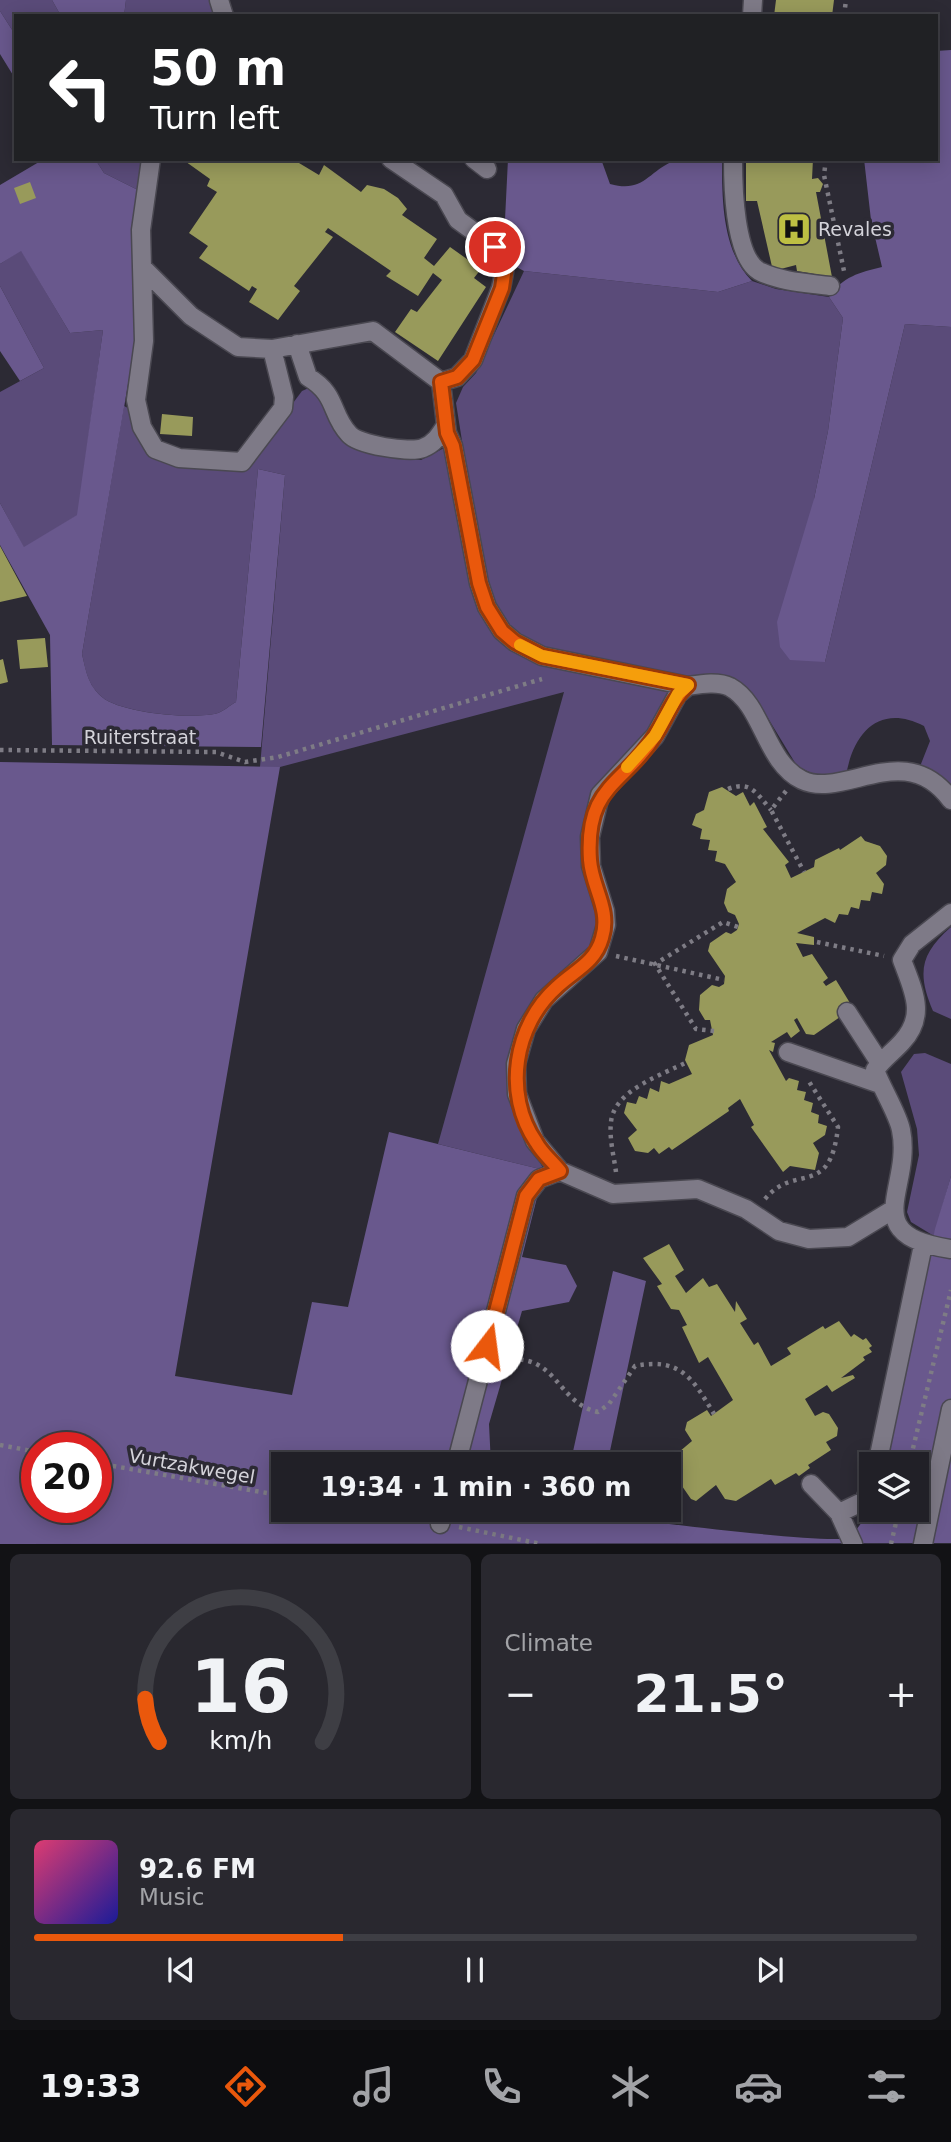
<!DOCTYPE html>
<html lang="en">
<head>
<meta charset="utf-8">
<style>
  :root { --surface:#212027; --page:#29282f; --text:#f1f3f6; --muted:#a2a3a7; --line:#3e3e44; --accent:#ea580c }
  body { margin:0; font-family:"DejaVu Sans",sans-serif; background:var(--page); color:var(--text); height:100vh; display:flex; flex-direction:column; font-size:26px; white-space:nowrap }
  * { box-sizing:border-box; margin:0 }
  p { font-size:23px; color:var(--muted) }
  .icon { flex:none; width:38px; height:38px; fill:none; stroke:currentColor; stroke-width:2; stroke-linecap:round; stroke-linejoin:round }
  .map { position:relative; height:1544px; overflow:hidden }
  .panel { display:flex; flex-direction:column; gap:10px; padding:10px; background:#121215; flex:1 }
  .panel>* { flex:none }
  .hud { position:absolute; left:14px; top:14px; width:924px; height:147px; border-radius:0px; box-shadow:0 4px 18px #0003,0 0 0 2px var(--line); background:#202124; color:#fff; overflow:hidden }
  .buttons { position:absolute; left:859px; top:1452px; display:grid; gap:14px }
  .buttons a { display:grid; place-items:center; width:70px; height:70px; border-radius:0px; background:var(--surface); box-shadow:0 4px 18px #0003,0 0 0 2px var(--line); font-size:35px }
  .speed { position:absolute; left:21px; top:1432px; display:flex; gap:14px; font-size:35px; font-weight:700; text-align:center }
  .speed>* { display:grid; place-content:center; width:91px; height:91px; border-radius:50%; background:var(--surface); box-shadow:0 4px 18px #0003,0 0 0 2px var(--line); line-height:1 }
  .speed .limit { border:10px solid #d22; background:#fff; color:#111 }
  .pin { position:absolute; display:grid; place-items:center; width:60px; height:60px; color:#fff; margin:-30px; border:4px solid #fff; border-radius:50%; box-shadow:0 2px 7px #0007 }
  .me { position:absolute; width:77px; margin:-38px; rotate:15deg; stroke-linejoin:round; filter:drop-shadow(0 0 5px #0008) }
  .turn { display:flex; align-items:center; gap:24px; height:147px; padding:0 21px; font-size:32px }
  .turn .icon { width:91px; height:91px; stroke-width:2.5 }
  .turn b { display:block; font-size:49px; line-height:60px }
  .big { font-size:52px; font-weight:700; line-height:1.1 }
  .panel .tile { flex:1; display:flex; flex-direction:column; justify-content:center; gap:10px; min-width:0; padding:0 24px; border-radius:10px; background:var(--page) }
  .panel .dial { align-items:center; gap:0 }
  .dial svg { height:182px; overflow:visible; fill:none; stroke:var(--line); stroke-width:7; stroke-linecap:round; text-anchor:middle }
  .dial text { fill:var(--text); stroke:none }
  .song { display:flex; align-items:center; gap:21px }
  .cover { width:84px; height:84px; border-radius:10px; background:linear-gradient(135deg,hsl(340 70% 55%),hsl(240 70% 35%)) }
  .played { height:7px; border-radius:4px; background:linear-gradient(90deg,var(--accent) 35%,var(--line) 35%) }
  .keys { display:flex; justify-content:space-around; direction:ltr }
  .heat { display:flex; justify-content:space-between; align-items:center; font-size:38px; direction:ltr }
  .panel .tiles { flex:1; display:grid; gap:10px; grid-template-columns:1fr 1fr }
  .tile:last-child { grid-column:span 2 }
  .trip { position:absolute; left:271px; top:1452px; width:410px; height:70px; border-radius:0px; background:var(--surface); box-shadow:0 4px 18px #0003,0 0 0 2px var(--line); font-weight:700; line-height:70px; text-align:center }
  .dock { display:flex; height:112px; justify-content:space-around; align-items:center; background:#0d0d10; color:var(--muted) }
  .dock .icon { width:49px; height:49px }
  .dock .current { color:var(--accent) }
  .dock b { font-size:32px; color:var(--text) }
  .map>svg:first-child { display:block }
</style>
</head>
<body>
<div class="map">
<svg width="951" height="1544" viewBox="0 0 951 1544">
  <rect width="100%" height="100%" fill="#2c2a34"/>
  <path fill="#5a4b79" d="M0 0H52L61 16H16V36L0 11Z
    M126 0H209L214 16H124Z
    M95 159H143L138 190 104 173Z
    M21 250 70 333 103 330 78 515 24 548 0 503V392L44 368 0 286V264Z
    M524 271 718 292 752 281 776 289 829 297 843 318 828 431 814 499 825 662 905 324 951 327V786L919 769 930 741 924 726C879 703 853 733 846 776L821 778 797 766 763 710 738 681 718 675 682 679 539 651 511 633 485 586 456 403 463 387 476 373Z
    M311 387 365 449 396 458 421 460 448 446 466 539 513 648 673 688 660 715 590 813 602 915 592 953 517 1038 525 1134 544 1170 438 1144 564 692 280 767H260L285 475 258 469 236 702C230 705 224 711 218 713 195 720 120 713 102 697 88 685 86 672 82 654L124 406 136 412 145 446 245 467 302 391Z
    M951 927V1019L933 1011C917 973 920 954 951 927Z
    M925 1053 951 1064V1176L934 1236 911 1222 907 1212 919 1155 917 1129 901 1072 914 1054Z"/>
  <path fill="#69588d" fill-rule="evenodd" d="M52 0H126L124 16H61Z
    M0 11 16 36V80L0 54Z
    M951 50V327L905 324 825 662 790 660 780 647 777 622 814 499 828 431 843 318 829 297C842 277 860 272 882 267L871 220 864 159H936V51Z
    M44 159H95L104 173 138 190 134 257 135 343 82 654C86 671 88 685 102 697 120 713 194 720 218 713 224 711 230 705 236 702L258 469 285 475 261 747 52 745 50 635 0 545V503L24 547 77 515 103 330 70 333 21 251 0 264V185Z
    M508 159H601L610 184C643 193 647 173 673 161 685 155 709 159 722 159 722 199 722 251 752 281L718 292 524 271 503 260Z
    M0 286 44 368 20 381 0 351Z
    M0 762 280 767 175 1376 292 1395 312 1302 348 1307 389 1132 544 1170 522 1257 566 1265 577 1286 569 1302 522 1311 489 1424 491 1465H284V1510H598L597 1515C635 1520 824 1544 847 1538 856 1533 864 1518 871 1510H917V1465H887L935 1229 951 1176V1543L0 1544ZM37 1447H96V1507H37Z
    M613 1271 646 1281 607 1465H570Z"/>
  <path fill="#989a5b" d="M776 0H834L832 16H774Z
    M182 159H301L299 163 319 175 324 165 361 192 367 185 384 189 398 198 407 209 402 215 437 239 424 258 434 266 450 247 481 269 474 278 486 287 438 361 395 332 411 309 417 312 442 280 433 273 418 296 386 276 391 271 328 228 325 232 333 237 294 286 300 291 278 320 249 302 257 289 252 286 249 291 199 258 208 246 189 233 217 192 207 186 210 179Z
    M746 159H813L812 179 818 178 823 184 820 192H816L832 277 797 271 796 265 773 271 757 201H746Z
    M30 182 36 198 20 204 14 188Z
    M162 414 193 417 192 436 160 434Z
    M0 546 27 596 0 602Z
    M45 638 48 667 20 669 17 640Z
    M3 659 8 682 0 684V660Z
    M722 787 736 796 743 792 750 806 754 802 767 827 763 829 789 862 785 865 791 878 814 867 815 860 839 848 840 850 861 836 865 841 880 846 887 856 886 865 876 873 884 884 882 894 872 892 870 901 861 900 859 909 851 907 848 915 839 914 835 923 825 918 797 933 814 937V945L796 943 803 957 812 954 828 978 823 982 826 986 836 980 853 1008 814 1035 806 1034 797 1018 794 1020 800 1031 791 1038 787 1032 771 1042 775 1043 773 1052 769 1050 786 1081 789 1078 799 1081 797 1090 806 1092 804 1100 813 1103 811 1112 819 1115 818 1123 827 1126 825 1135 813 1143 819 1153 815 1170 790 1166 783 1172 751 1127 754 1125 740 1099 728 1108 729 1111 672 1150 669 1147 659 1154 654 1148 648 1153 635 1151 628 1138 637 1130 624 1113 627 1102 636 1104 639 1096 647 1099 650 1088 659 1092 661 1081 669 1084 692 1074 685 1060 689 1045 713 1035 710 1020H705L699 1010 700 995 712 985 719 987 724 984 725 976 708 951 710 943 726 932 731 934 737 930 739 924 735 915 728 912 724 903 727 889 736 882 725 864 715 861 717 851 708 850 710 840 700 839 702 829 692 825 696 814 704 810 709 792Z
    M669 1244 684 1270 675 1276 686 1293 703 1278 709 1287 717 1284 735 1312 736 1301 747 1319 740 1323 754 1345 758 1342 771 1366 791 1354 787 1348 823 1326 825 1329 839 1321 851 1337 854 1334 863 1340 866 1338 872 1346 869 1348 872 1352 863 1357 865 1360 841 1378 853 1375 855 1378 832 1392 827 1385 805 1399 815 1416 823 1412 829 1414 838 1428 837 1436 826 1442 831 1450 808 1465 810 1468 799 1476 796 1473 775 1485 771 1479 736 1501 725 1499 716 1485 696 1501 691 1499 666 1463 692 1441 685 1430 687 1422 707 1410 711 1416 733 1400 708 1357 699 1363 682 1327 687 1325 679 1310 671 1309 657 1286 662 1284 643 1258Z"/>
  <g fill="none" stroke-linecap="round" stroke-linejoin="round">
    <g stroke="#4a4851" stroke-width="21">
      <path id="minor" d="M219 0 224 16
        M752 16 753 0
        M151 159 141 230 144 341 136 400 142 427 155 449 179 458 242 462 283 408 284 397 272 349 373 331 441 382
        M391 159 444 195 458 220 495 247 505 267 501 288 473 360 457 377 441 382 447 433 453 446 479 583 487 607 502 631 515 642 542 656 688 686C701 684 718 681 730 687 763 705 765 762 802 780 844 800 905 737 951 800
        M474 159 487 169
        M733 159C733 185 734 260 761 272 782 282 808 283 830 286
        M142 267 191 316 238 347 272 349
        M297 344 308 377C338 395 330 414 349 434 358 445 410 453 423 448 434 444 440 435 446 425
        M688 686 678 694 655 736 600 795 590 837 591 866 605 911 606 925 598 952 544 1000 526 1029 516 1064 517 1094 535 1141 560 1171 613 1194 698 1189 746 1209 779 1231 809 1239 848 1237 894 1209
        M951 913 912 944 902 960C913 990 927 1015 902 1042 893 1052 883 1059 875 1070 881 1087 898 1114 901 1130 913 1189 855 1235 951 1249
        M847 1012 880 1063
        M788 1052 880 1084
        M456 1465 526 1196 539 1179 560 1171
        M877 1465 923 1245
        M811 1484 839 1513 864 1501 872 1484
        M839 1513 853 1544
        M440 1524 444 1510
        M923 1544 951 1409"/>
    </g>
    <path stroke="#7e7c85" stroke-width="4.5" stroke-dasharray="3.5 5" stroke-linecap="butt" d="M844 16 846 0
      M826 159 824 175 844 271
      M0 750 216 752 245 762 278 757 542 679
      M728 789C751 780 757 794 771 810
      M786 791 771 810 804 872
      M817 942 884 956
      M616 956 724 980
      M714 1031 696 1029 655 964 723 922 738 927
      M616 1172C614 1157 609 1138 611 1122 614 1090 662 1075 687 1062
      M765 1199C795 1162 830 1200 838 1127L808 1080
      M503 1360C558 1352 556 1403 598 1412L609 1404 635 1366C681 1357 693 1379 714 1414
      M0 1445 37 1452
      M96 1463 284 1496
      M909 1465 951 1290
      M364 1510 423 1521
      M459 1527 541 1544
      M891 1544 899 1510"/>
    <use href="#minor" stroke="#7e7a87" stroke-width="18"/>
  </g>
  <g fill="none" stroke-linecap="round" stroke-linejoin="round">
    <g stroke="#983908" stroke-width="18">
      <path id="route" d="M487 1346 526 1196 539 1179 560 1171C552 1161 542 1153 536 1142 503 1094 514 1025 557 987 575 970 595 963 602 938 611 909 592 888 590 860 585 784 624 786 656 734 667 717 672 699 688 685L542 656 515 642 502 631 487 607 479 583 453 446 447 433 441 382 457 377 473 360 502 288 505 267 495 247"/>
    </g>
    <use href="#route" stroke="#ea580c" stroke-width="12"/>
    <path stroke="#f59e0b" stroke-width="12" d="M520 645 542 656 688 685 678 694 655 736 627 767"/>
  </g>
  <defs>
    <g id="hospital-square" transform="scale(1.75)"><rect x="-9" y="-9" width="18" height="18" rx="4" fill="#bdbf43" stroke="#2c2a34"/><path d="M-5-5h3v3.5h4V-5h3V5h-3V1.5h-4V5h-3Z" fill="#111"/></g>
  </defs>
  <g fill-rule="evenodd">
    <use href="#hospital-square" x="794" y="229"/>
  </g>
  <g text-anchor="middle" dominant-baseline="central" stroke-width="7" stroke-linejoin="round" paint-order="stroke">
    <g font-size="19" fill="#d4d3da" stroke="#2c2a34" text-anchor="start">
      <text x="818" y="229">Revales</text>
    </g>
    <g font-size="19" fill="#d4d3da" stroke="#2c2a34">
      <text x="140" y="737">Ruiterstraat</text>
      <text transform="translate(192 1466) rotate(10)">Vurtzakwegel</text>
    </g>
  </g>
</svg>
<div class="buttons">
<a><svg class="icon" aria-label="layers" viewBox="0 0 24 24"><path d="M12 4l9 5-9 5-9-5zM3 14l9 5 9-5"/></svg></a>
</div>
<div class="speed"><div class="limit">20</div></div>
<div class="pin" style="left:495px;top:247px;background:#d93025"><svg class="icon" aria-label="arrive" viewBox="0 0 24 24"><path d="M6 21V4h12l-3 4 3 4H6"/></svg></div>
<svg class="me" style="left:487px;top:1346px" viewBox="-20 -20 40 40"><circle r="19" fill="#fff"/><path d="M0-13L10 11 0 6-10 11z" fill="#ea580c"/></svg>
<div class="trip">19:34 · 1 min · 360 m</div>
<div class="hud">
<div class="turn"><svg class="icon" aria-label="left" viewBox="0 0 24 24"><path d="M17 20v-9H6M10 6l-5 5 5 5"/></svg><div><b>50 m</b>Turn left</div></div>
</div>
</div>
<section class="panel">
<div class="tiles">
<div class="tile dial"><svg viewBox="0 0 100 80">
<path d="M14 69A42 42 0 1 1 86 69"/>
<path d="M14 69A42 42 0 0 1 8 50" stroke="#ea580c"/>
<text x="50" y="56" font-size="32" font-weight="700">16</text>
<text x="50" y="72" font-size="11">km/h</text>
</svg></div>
<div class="tile"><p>Climate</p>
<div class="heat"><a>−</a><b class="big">21.5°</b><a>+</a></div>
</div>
<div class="tile">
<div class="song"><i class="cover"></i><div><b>92.6 FM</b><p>Music</p></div></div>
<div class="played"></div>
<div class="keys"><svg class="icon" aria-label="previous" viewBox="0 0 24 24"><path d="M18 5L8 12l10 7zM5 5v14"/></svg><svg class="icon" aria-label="pause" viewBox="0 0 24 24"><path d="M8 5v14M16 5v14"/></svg><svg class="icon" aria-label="next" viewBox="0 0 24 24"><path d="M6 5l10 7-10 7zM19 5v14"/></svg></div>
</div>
</div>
</section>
<nav class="dock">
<b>19:33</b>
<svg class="icon current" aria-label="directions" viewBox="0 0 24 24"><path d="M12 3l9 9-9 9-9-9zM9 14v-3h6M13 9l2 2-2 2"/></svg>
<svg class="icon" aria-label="music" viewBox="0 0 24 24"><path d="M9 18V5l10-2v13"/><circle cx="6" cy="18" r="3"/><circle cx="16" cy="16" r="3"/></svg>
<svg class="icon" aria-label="phone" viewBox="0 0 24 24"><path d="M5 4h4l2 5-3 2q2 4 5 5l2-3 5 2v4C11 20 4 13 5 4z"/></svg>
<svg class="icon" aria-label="climate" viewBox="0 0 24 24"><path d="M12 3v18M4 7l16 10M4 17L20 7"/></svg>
<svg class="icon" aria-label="car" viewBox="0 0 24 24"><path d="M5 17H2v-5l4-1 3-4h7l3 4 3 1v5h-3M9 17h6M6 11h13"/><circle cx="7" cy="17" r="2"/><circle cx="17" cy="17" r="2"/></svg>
<svg class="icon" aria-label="filters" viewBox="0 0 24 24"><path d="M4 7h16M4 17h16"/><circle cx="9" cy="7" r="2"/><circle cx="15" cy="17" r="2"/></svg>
</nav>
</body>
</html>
